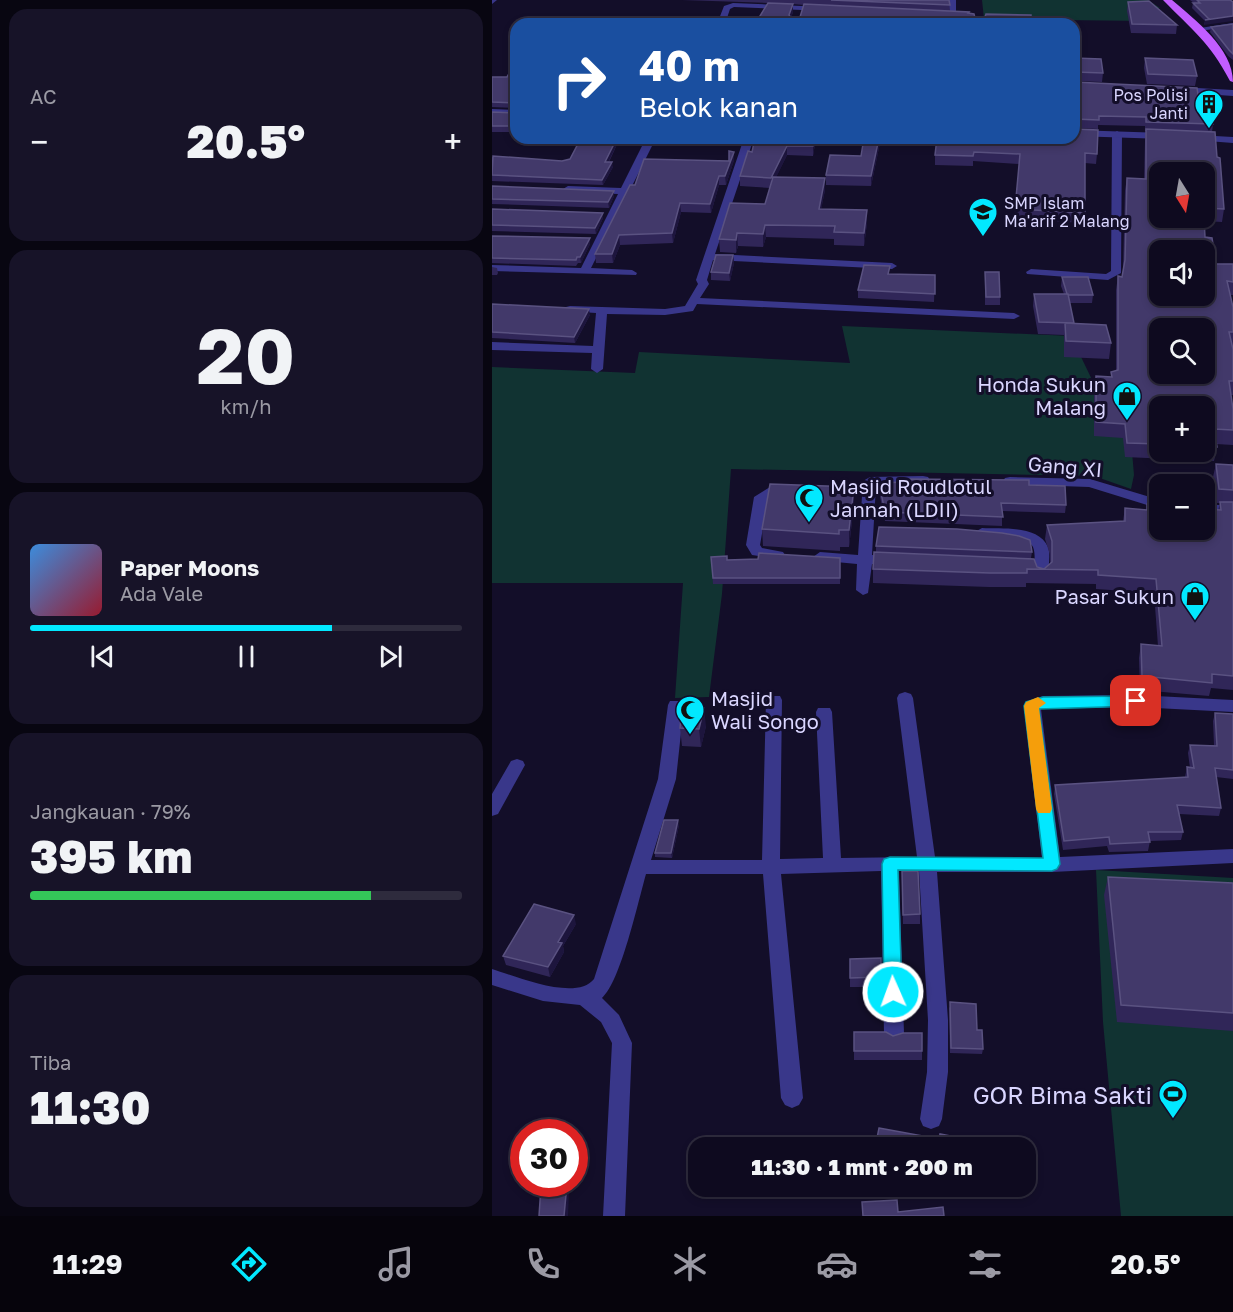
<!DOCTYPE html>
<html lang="id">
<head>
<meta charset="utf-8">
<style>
  :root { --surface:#0e0a1f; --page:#171328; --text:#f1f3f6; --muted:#9b9aa4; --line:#2e2b3d; --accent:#02e8ff }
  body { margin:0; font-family:"Golos Text",sans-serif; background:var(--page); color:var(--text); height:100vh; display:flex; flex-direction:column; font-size:22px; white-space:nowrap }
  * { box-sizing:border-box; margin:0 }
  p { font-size:20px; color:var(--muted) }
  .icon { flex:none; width:33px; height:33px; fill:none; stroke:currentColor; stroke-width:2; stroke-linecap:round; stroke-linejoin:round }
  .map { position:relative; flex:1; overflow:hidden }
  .details { display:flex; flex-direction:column; gap:9px; padding:9px; background:#080611; width:492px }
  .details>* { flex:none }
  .hud { position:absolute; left:18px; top:18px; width:570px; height:126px; border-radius:18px; box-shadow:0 3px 9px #0003,0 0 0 2px var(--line); background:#1a4fa0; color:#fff; overflow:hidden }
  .needle { width:39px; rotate:169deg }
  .controls { position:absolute; left:657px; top:162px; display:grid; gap:12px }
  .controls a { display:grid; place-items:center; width:66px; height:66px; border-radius:12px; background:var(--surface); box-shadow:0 3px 9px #0003,0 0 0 2px var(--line); font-size:30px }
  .speed { position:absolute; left:18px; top:1119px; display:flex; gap:12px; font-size:30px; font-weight:700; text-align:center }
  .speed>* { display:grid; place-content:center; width:78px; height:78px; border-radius:50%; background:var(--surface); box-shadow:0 3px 9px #0003,0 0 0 2px var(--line); line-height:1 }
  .speed .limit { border:9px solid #d22; background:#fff; color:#111 }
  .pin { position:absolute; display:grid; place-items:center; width:51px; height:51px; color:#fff; margin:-26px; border-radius:12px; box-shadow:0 3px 9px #0006 }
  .me { position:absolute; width:66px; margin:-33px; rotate:358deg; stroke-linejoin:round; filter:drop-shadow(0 0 4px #0008) }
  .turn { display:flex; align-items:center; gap:21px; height:126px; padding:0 30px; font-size:27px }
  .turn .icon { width:78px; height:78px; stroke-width:2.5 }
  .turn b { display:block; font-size:42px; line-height:51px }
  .big { font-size:45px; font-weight:800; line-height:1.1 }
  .details .card { flex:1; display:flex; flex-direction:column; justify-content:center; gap:9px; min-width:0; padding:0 21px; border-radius:18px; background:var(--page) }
  .details .dial { align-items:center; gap:0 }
  .dial b { font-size:78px; line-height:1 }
  .song { display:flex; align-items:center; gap:18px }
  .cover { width:72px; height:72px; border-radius:9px; background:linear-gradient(135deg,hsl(210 70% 55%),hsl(350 70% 35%)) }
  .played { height:6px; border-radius:3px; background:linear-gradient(90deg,var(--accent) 70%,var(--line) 70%) }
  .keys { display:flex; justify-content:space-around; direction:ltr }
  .heat { display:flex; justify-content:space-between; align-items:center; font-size:33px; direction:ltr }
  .charge { height:9px; border-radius:4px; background:linear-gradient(90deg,#34c759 79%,var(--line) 0) }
  .trip { position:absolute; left:196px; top:1137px; width:348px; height:60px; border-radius:18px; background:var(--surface); box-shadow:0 3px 9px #0003,0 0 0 2px var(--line); font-weight:800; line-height:60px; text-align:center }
  .tabs { display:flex; height:96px; justify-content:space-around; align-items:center; background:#06040c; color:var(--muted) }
  .tabs .icon { width:42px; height:42px }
  .tabs .current { color:var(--accent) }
  .tabs b { font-size:27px; color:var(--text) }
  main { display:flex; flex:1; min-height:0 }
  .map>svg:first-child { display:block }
</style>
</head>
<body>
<main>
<section class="details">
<div class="card"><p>AC</p>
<div class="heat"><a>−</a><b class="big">20.5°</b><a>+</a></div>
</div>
<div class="card dial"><b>20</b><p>km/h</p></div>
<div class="card">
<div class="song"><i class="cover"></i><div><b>Paper Moons</b><p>Ada Vale</p></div></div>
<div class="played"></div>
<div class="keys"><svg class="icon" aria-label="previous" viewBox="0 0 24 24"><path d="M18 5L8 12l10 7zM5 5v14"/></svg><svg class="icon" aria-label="pause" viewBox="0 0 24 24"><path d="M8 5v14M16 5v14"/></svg><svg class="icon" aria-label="next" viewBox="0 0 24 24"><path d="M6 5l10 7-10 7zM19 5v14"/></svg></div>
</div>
<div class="card"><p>Jangkauan · 79%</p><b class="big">395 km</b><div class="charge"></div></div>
<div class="card"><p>Tiba</p><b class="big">11:30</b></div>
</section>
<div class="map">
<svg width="741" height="1216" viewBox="0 0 741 1216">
  <rect width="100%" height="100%" fill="#130e29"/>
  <path fill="#113332" d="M490 0H656L668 8 643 10 656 21 492 19Z
    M350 326 579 336 603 386 639 440 642 475 639 489 602 476 239 469 230 594 217 697 183 698 191 583H0V367L143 373 147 352 358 363Z
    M604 870 741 878V1216H629L611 1022Z"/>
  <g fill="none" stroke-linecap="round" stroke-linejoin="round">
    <path fill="#39378a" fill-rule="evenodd" d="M0 0H5L0 4Z
      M456 0H464V17L457 15Z
      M241 3 332 7 336 9 332 11 242 7 238 9 233 24H225L232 6Z
      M741 23V27L705 31 701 29Z
      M687 87 741 90V96L684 92 683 90Z
      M625 131 630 134 629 273 616 280 535 274 534 272 539 269 614 274 619 271 620 134Z
      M154 138H164L99 268 140 270 145 273 144 275 0 271V265L89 268 126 194 76 192 71 189 76 186 129 188Z
      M252 138H262L223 254 400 263 405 266 400 269 221 260 215 280 217 284 208 298 522 313 528 316 522 319 205 304 201 311 173 315 115 314 111 369 105 373 99 369 100 353 0 350V342L101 346 104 313 74 311V307L78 306 173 309 193 306 206 284 204 280Z
      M431 476 436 477 438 480 436 483 384 485 380 555 400 556 407 561 400 566 380 564 376 593 371 595 364 590 365 564 323 560 321 557 328 552 366 555 370 496 336 495 334 492 336 489 371 488V481L378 477Z
      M518 477 598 479 668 500V509L597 487 513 484 511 481 513 478Z
      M278 487H296L303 491 301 494 281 495 276 499 268 545 270 548 291 552 293 555 286 559 260 555 254 545 262 497Z
      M712 504 741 506V514L712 512Z
      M490 528C509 529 547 525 556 547 559 555 556 568 556 576L554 579 549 581 542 576C542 568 544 554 541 547 535 534 498 538 485 535L483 532Z
      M413 692 419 694 421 698 443 857 550 858 532 706 534 702 551 696 644 695 741 700V712L644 707 549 709 568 857 741 849V863L560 872H445L456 1020V1072L450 1119 447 1126 439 1129 431 1126 428 1119 435 1072 436 1020 427 871H407L412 1034 409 1040 402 1043 395 1040 392 1034 389 871 289 874 311 1098 307 1105 300 1108 293 1105 289 1098 271 874H154C146 902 129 981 110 998L127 1015 140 1043 133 1216H111L120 1043 109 1022 88 1005 51 1001 0 985V969C23 976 84 1002 102 979L166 779 176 705 178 701H190L192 705 184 779 159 860H270L274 700 276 696H288L290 700 288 859 331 858 324 712 326 708H338L340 712 349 858 425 857 405 698 407 694Z
      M25 759 31 761 33 765 6 814 0 816V794L19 761Z"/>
    <path fill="#39378a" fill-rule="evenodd" d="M0 109 24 110V116L0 115Z
      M582 130 672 133 677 136 672 139 582 136Z
      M705 135 741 137V143L702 140 700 138Z"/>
    <path fill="#c15dff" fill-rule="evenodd" d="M671 0H680C703 20 741 48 741 82L738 81C717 41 701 31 671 0Z"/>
  </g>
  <path fill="#302658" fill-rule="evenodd" d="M190 0H457L458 11 477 13 483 18 539 24H263L276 3ZM301 4 312 5 308 17 299 18 301 12Z
    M698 0H738L712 25 713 21 700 8 701 3H702Z
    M636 2 685 25 684 34 639 33 635 11Z
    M741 24V60L736 56 718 32 719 27Z
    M582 58 611 73 610 82 582 81Z
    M653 58 705 76 703 86 655 84 652 68Z
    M24 67V108L0 107V77H15Z
    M582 82 709 115 721 124 720 132 725 157 732 209 730 222 712 221 713 237 724 264H741V295H738L741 307V395H739L741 409V445L724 444 725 447 722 461 633 457 631 438 602 436V390L604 376 619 377V372L624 371V290L626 276 630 277 631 270 633 190 635 178 652 179 653 141 654 131H653V126L606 125V129L583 128 605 154 604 164 593 163V213L592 223 522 219 527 164 481 161V166L443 165V155L582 138ZM712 172V218H668ZM668 406H712V452H668Z
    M24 110V132H0V112L23 113Z
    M89 138H128L117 162 121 167 111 185 0 181V157L70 161 78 159Z
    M324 138 321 156 295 155 284 177 333 190 329 209 375 210V223L372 246 342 245V239L274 237 271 247 246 246 244 253 228 252 227 239 273 204 278 188 248 186V176L260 152Z
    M372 138H389L379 186 334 185V175L369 156Z
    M242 160 234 185H227L219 213 189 212 181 243 128 245 121 263H104L103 254 143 185Z
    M0 186 122 191V196L117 208 0 204Z
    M0 209 111 213V218L104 234 0 231Z
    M0 236 98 238V244L89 263H86L84 266 0 263Z
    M241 255 242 263 238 281 219 280V272Z
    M0 267 5 268 6 273 5 275H0Z
    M493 272 508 297V305H493Z
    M398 274 443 275 442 302 366 298V290Z
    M570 277 601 295 600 303H578L582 323 619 343 617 359 572 357V335L546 334 541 306 542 294H572L569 286Z
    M0 304 98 315 83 343 0 338Z
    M724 464 741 465V690L719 688 717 696 648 690 647 658 649 644 666 646 662 593 604 589V584L534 583V587H497L381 583V569L384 552V546L540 552 539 558 545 567 552 569 558 564V555L553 539 555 525 631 521 633 508 654 510H726L728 503H724L721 477Z
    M387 483 537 485 574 505 573 513 510 511V526L393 521 387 492Z
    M362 504 357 547H348V551L271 546 270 529Z
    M219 557 235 560 348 558V584H221Z
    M723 713 741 714V779L724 777 729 808 727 816 687 814 691 832 689 840 658 841 656 851 617 852 615 846 571 850 562 794 563 785 693 777 695 767 698 768 696 753 698 745H722L721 721Z
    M214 726 209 747 190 746 188 728Z
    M187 825 180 858 163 857V853Z
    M410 871 428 914V924H411Z
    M616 877 741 883V1031L625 1022 612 895Z
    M84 924 71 946 72 952 58 977 14 965 11 956Z
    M389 958V987H358V959Z
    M457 1007 485 1030 491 1049 490 1054 458 1053Z
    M362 1032 430 1051V1060H362Z
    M462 1186H474L473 1189Z"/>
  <path fill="#1d153d" d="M301 4V12L297 23V15Z
    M741 16V21L712 25 713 20Z
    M125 138H128L114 167 113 162Z
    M322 138H324L321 156V146Z
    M387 138H389L379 186V176Z
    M295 146V155L279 188V178Z
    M242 152V160L234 185 233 176Z
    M120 162 121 167 111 185 110 180Z
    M227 176V185L219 213 218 204Z
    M333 178V190L327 221V209Z
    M122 191V196L117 208 116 202Z
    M188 203 189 212 181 243 180 233Z
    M375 210V223L372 246V233Z
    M111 213V218L104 234 103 228Z
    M273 225 274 237 271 247V234Z
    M245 233 246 246 244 253V240Z
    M127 235 128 245 121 263 120 254Z
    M98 238V244L89 263 88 257Z
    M241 255 242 263 238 281 237 273Z
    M97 309 98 315 83 343 82 337Z
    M362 487V504L357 547V530Z
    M212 708 214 726 209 747 207 729Z
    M186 820 187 825 180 858 179 853Z
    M82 915 84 924 71 946 72 952 58 977 56 967 66 942Z
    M75 1184 77 1192 76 1216H72Z"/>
  <path fill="#42396a" stroke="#5a5281" stroke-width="1.5" fill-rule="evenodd" d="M339 0H457L458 5Z
    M705 0H738L741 2V16L713 20 717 19 701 3H708Z
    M657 1 685 25 640 24 636 2Z
    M276 3 301 4 297 15 299 18 308 17 312 4 477 12 476 13 482 14 483 18 493 17 494 14 539 15V24H263Z
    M741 24V54L737 50 719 27Z
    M582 58 609 59 611 73 583 72 582 73Z
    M653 58 701 60 705 76 656 74Z
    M21 67H24V103L0 102V77H15Z
    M582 82 705 88 709 115H721V124L654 122V117L607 116V120L582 119Z
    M24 110V126H0V112L23 113Z
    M582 123 583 129 606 130 605 154 593 153V213L523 209 528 154 482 152 481 156 443 155 445 138H582Z
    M654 129 723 132 725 157 728 158 732 209 712 208V172H668V218H712L713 237 720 238 724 264H741V282L735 281 741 307V332H737L741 349V381H737L741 409V430L722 429 725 447 712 446V406H668V444L635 443 633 424 604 422V376L620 377 619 372 626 370V276L630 277 633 260 635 178 654 179ZM668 250H712V296H668ZM668 328H712V374H668Z
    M89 138H125L113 162H120L110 180 0 175 1 156 70 161 78 159Z
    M263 138H322L321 146H295L279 178 248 176 256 151 260 152Z
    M372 138H387L379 176 334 175 338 155 369 156Z
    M237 151 242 152 233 176H227L218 204 188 203 180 233 127 235 120 254H103L138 185H143L152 159 237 161Z
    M281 177 333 178 327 209 375 210 372 233 342 232 343 226 273 225 271 234 245 233 244 240 227 239 238 203 273 204Z
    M0 186 122 191 116 202 0 199Z
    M0 209 111 213 103 228 0 225Z
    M0 236 98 238 88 257H85L84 260 0 258Z
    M224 255H241L237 273 219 272Z
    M372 265 398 266 396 274 443 275V294L366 290Z
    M493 272H507L508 297H494Z
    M570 277H596L601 295H577L575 294Z
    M542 294H576L582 323 547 322Z
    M0 304 97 309 82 337 0 332Z
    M573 323 614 325 619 343 574 341Z
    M724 464 741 465V490L727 489Z
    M412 479 537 480V485L573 486 574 505 509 503 511 517 393 512 387 483 412 482Z
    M278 484 362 487 357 530H347V534L270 529Z
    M728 502H741V676L720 674V683L650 676 649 644 670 646 664 579 606 575V570L535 569V573H498L381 569 382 552 542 559 545 567 552 569 560 562V541L555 525 633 521V508L655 510V504L668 505V530H712V509L729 510Z
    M387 527 465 529 510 533 527 536 538 540 540 552 384 546Z
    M267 553 348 558V578H221L219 557 235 556V560L266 559Z
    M190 707 212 708 207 729 188 728Z
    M723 713 741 714V770L723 768 729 808 685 805 691 832H656L658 842 618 844 617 837 572 841 563 785 696 777 695 767 702 768 698 745 725 746Z
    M172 820H186L179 853H163Z
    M410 871H426L428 914 411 915Z
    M616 877 741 883V1013L629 1005Z
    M42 904 82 915 66 942 70 943 56 967 11 956Z
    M389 958V977L358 978V959Z
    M458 1002 484 1004 485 1030H490L491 1049 459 1048Z
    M362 1032H394L401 1036 411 1033H430V1051H362Z
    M387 1128 447 1139 448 1134 479 1140 478 1148H383Z
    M75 1184 72 1216H47L49 1186Z
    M405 1200 406 1212 451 1207 452 1216H371L370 1202Z"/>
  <path fill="#02e8ff" stroke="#0197a6" stroke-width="1.5" d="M644 696 651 701 644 706 547 709 568 864 565 869 560 871 406 870 410 992 408 997 401 999 395 997 392 992 390 864 392 859 398 857 551 858 532 706 534 702 551 697Z"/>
  <path fill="#f59e0b" d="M546 697 554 703 547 708 560 809 558 813H546L544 809 532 706 534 702Z"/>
  <defs>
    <g id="building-pin" transform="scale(1.5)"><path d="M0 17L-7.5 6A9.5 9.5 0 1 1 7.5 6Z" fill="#02e8ff" stroke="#130e29"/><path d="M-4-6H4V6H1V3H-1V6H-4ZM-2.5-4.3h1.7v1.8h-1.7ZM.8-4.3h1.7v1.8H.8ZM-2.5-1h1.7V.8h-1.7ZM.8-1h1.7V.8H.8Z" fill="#111"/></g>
    <g id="school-pin" transform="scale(1.5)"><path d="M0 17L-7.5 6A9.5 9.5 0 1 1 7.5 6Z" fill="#02e8ff" stroke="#130e29"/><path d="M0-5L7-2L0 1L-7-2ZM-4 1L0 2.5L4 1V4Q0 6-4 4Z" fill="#111"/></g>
    <g id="shop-pin" transform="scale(1.5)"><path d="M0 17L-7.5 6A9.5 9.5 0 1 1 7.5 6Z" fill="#02e8ff" stroke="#130e29"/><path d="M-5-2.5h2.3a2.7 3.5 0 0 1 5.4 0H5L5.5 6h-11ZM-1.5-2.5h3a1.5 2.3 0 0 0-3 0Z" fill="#111"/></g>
    <g id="mosque-pin" transform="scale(1.5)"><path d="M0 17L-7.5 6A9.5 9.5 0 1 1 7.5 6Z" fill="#02e8ff" stroke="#130e29"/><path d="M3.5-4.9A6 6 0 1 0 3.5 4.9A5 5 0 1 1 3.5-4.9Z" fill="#111"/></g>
    <g id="stadium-pin" transform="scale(1.5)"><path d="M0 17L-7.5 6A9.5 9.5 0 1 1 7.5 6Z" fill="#02e8ff" stroke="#130e29"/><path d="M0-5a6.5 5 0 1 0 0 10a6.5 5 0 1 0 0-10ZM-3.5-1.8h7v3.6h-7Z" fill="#111"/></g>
  </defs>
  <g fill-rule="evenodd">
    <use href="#building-pin" x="717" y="104"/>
    <use href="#school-pin" x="491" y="212"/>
    <use href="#shop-pin" x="635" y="396"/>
    <use href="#mosque-pin" x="317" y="498"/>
    <use href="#shop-pin" x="703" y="596"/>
    <use href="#mosque-pin" x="198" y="710"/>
    <use href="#stadium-pin" x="681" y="1094"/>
  </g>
  <g text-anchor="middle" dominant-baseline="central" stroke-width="6" stroke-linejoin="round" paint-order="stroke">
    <g font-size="16" fill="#dad6ff" stroke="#130e29" text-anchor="end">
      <text x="696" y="95">Pos Polisi<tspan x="696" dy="18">Janti</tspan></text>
      <text x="512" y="203" text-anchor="start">SMP Islam<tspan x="512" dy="18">Ma'arif 2 Malang</tspan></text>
    </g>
    <g font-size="20" fill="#dad6ff" stroke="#130e29" text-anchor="end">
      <text x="614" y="384">Honda Sukun<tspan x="614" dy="23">Malang</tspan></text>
      <text x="338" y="486" text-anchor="start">Masjid Roudlotul<tspan x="338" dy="23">Jannah (LDII)</tspan></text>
      <text x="682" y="596">Pasar Sukun</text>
      <text x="219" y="698" text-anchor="start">Masjid<tspan x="219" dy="23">Wali Songo</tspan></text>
    </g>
    <g font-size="20" fill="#dad6ff" stroke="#130e29">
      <text transform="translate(573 466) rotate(5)">Gang XI</text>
    </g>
    <g font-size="24" fill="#dad6ff" stroke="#130e29" text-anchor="end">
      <text x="660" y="1094">GOR Bima Sakti</text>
    </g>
  </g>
</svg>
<div class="controls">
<a><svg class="needle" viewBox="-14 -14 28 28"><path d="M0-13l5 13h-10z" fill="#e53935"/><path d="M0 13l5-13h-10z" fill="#9b9aa4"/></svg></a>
<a><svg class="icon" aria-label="sound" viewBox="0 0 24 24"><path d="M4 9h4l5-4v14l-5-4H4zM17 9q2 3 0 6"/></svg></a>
<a><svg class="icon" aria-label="search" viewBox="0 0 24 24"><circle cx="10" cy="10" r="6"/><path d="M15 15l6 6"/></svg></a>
<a>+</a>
<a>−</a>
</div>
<div class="speed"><div class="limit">30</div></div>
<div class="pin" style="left:644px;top:701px;background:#d93025"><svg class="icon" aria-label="arrive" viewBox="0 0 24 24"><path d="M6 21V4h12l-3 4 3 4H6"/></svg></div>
<svg class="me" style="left:401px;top:992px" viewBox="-20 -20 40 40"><circle r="17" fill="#02e8ff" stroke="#fff" stroke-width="3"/><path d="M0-11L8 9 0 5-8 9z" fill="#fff"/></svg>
<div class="trip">11:30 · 1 mnt · 200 m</div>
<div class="hud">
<div class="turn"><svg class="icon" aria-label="right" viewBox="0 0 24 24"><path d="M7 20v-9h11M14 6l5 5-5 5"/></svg><div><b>40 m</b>Belok kanan</div></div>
</div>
</div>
</main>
<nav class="tabs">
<b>11:29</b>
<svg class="icon current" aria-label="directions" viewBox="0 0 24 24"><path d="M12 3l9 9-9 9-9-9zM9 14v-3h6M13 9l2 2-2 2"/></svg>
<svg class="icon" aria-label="music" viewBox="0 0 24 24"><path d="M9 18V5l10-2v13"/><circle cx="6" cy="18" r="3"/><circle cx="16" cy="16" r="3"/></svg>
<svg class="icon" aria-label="phone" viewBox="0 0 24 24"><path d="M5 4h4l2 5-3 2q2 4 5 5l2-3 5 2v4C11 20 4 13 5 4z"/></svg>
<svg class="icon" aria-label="climate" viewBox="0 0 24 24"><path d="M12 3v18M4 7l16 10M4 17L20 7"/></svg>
<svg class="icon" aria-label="car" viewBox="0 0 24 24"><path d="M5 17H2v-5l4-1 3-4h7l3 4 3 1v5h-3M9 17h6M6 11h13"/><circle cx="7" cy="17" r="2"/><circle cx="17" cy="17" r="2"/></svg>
<svg class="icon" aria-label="filters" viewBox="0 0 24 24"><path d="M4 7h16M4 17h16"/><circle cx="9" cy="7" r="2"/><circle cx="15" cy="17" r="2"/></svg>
<b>20.5°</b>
</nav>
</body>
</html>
